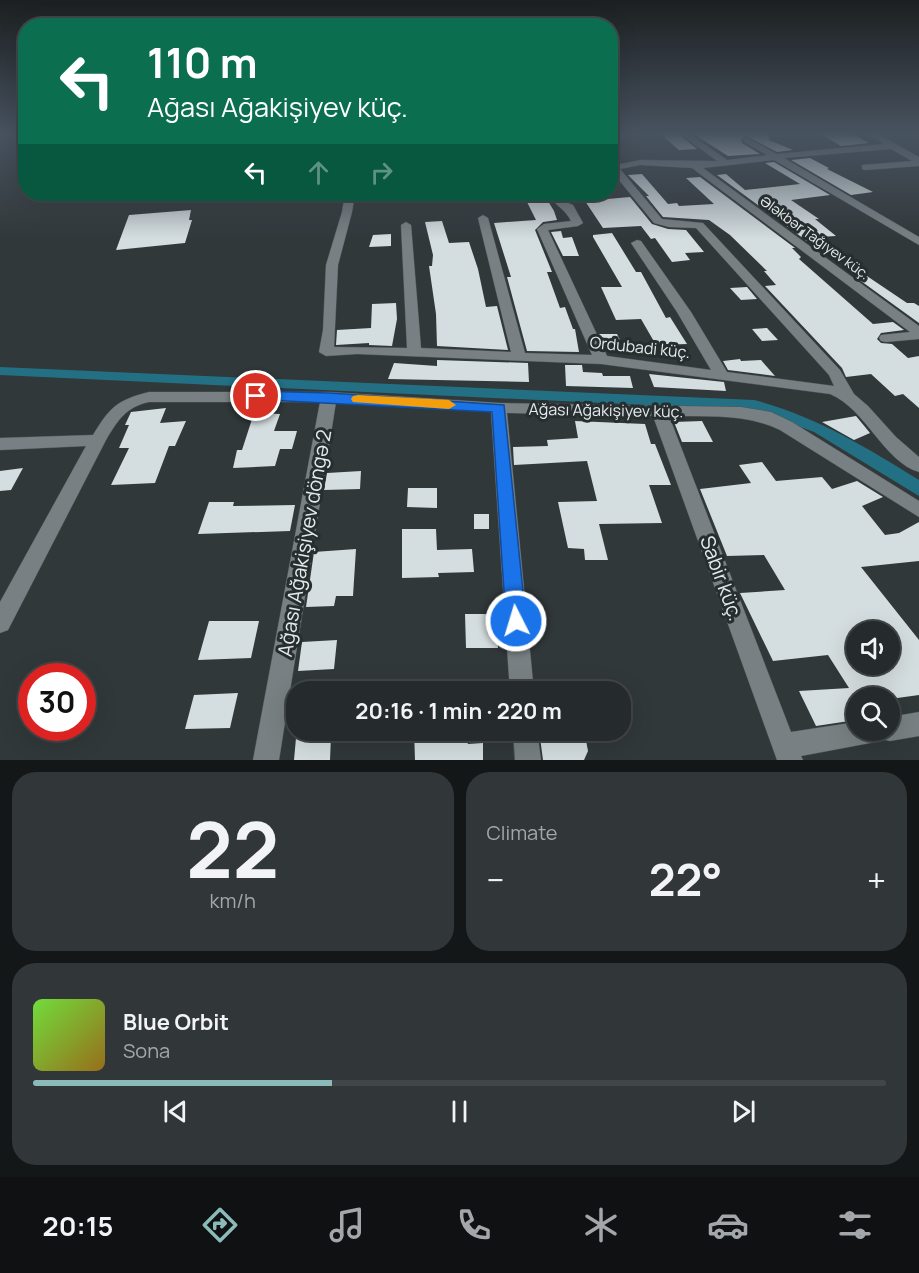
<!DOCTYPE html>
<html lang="en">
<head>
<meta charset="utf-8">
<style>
  :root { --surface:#252a2c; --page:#313638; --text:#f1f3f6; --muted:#a3a7a9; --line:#424648; --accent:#8bbbb9 }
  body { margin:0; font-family:Manrope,sans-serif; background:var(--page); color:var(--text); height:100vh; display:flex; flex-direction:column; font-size:22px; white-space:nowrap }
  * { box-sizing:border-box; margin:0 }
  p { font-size:20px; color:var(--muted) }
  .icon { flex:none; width:33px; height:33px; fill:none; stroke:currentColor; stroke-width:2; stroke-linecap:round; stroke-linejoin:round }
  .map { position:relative; height:760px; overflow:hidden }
  .side { display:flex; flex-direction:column; gap:12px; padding:12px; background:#141718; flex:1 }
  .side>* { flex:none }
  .guide { position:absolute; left:18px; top:18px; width:600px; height:183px; border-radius:24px; box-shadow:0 6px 24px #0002,0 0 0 2px var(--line); background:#0b6e4f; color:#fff; overflow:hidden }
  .controls { position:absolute; left:846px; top:621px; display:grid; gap:12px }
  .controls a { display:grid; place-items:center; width:54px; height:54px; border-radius:50%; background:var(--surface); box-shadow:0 6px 24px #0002,0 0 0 2px var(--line); font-size:30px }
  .speed { position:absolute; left:18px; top:663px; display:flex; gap:12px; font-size:30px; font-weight:700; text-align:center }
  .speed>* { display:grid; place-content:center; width:78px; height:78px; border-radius:50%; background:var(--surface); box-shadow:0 6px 24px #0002,0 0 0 2px var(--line); line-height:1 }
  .speed .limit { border:9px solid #d22; background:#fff; color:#111 }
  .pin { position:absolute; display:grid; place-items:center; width:51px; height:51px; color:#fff; margin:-26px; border:3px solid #fff; border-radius:50%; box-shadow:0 2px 6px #0007 }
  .me { position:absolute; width:66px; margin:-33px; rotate:355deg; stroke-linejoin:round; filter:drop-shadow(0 0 4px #0008) }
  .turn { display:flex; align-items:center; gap:21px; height:126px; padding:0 30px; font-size:27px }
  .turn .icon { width:78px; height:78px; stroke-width:2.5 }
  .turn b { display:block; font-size:42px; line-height:51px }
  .lanes { display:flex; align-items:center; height:57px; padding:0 30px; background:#0003; justify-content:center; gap:30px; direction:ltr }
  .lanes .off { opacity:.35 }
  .big { font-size:45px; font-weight:700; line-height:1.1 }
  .side .card { flex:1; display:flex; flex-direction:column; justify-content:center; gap:9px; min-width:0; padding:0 21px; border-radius:24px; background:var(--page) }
  .side .dial { align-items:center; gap:0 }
  .dial b { font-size:78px; line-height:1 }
  .song { display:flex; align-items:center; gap:18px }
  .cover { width:72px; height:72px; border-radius:9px; background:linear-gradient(135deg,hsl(100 70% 55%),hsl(40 70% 35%)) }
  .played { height:6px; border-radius:3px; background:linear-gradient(90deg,var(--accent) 35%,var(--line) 35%) }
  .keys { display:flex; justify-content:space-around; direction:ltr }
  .heat { display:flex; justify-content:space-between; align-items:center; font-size:33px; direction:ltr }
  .side .tiles { flex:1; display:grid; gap:12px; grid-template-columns:1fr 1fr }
  .card:last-child { grid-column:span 2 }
  .trip { position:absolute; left:286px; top:681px; width:345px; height:60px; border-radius:24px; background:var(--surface); box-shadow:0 6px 24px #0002,0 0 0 2px var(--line); font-weight:700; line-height:60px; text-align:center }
  .menu { display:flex; height:96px; justify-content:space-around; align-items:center; background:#0f1112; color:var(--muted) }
  .menu .icon { width:42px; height:42px }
  .menu .on { color:var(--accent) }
  .menu b { font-size:27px; color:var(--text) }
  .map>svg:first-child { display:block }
</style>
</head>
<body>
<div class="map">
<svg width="919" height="760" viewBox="0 0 919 760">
  <rect width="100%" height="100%" fill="#31383a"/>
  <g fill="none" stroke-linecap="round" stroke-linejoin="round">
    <path fill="#237084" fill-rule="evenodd" d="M0 367 754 400C815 416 866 447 919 480V496L814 432 754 410 0 375Z"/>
  </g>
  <path fill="#d4dddf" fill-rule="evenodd" d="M659 133H677L697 149 679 150Z
    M692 133H769V140L793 150 777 152 746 136 741 139 742 143 760 154 728 156Z
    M819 133H851L869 143 841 146Z
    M810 158 829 168 827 169 873 192 851 195 791 160Z
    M774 162 830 195 791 200 819 219H815L836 236 819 237 830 246 815 247 717 175 726 174 745 190 800 184 765 163Z
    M642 174 668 204 677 203 679 206 714 204 686 178 700 177 795 248H792L801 257 799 259 873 324 893 322 904 330 881 333 877 339 881 343 892 344 908 358 919 356V408L903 394 895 396 871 374 846 377 842 368 765 286 776 285 764 271H767L730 235 709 220 663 217 646 196H649L628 175Z
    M523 194H538L541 201H548L554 211 557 220 543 222 535 230 552 272H547L560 308 565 307 573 329H575L579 352 527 351 507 277H511L494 223 536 220Z
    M630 197 652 224 668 229 686 230 704 252 685 253 690 260 672 262 655 238 651 239 641 226 603 228 585 201Z
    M191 210 189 220H192L185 243 116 250 129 215Z
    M442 221 449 243 469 242 478 269 486 307 497 306 508 350 437 346 436 314 429 266H432L433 255 425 222Z
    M561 231 563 238 572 237 579 256H563L551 232Z
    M612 233 636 272H641L666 318 670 317 687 344 656 345 641 319 616 320 601 287H622L593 237V235Z
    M391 234V246L369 247 373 235Z
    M858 270 907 303H914L919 306V323L854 276Z
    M747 287 757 299 741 300 730 288Z
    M396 303 397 319 392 346 369 345V343L336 345 337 330 371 328 372 304Z
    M767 328 778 340 762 341 752 329Z
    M599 334H617L623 346 605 347Z
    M740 359 741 361 761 360 775 376 728 370 723 361Z
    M437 360 528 363 529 382 388 379 394 363 437 366Z
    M565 365H582L583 372 602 373 603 376H630L633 388 566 386Z
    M649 374 724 382 726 391 654 387Z
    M166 408 160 423 186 421 175 446H169L155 483 111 485 129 448H119L129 425H125L131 412Z
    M254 413 280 414 274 431H297L292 449H280L275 466 233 468 237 450H242Z
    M856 416 870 433 854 440 822 422Z
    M575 421 645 424 651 444H655L671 485H649L662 523 599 524 608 560H585L584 549 568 548 558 502 597 501 587 461 514 465 513 447 548 446 547 440 578 438Z
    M702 421 713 442H682L674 422Z
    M762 462 776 481 822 477 832 489 857 481 883 497 862 506 885 535 899 533 919 522V561L861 567 919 640V695L890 699 856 698V720L816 726 799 691 849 688 828 655 773 661 740 593 785 590 764 555 727 556 700 489 751 483 739 465ZM856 632H890V664H856Z
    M23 468 11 490 0 491V471Z
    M361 471 360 489 324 490 327 473Z
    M408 488H437V508L407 507Z
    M209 502H234L233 506 295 505 290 531 198 534Z
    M474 514H489V529H474Z
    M402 529H436L437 550 472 549 474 572 438 573 439 577 402 578Z
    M356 549 353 596H336L334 606 306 607 314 552Z
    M465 614H496L498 648H466Z
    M209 621H259L251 658 198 660Z
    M337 640 334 669 298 671 302 642Z
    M238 693 230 728 185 729 194 695Z
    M414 730H461L468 744 483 743V760H415Z
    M539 730H584L588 751 584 760H543Z
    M331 736 330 760H294L296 738Z"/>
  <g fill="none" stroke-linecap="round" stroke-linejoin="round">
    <g stroke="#4e5456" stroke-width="1">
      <path id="minor" d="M679 133H688L727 160 767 155 744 142 743 140 747 138 777 154 884 144 866 133H876L919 157V166L865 170 862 169V165L912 161 891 149 784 158 919 237V245L774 160 703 168 919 326V339L886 342 881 341 879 338 881 335 910 332 692 168 640 165 620 169 662 219 703 223 840 370 854 394 868 406 896 437 919 457V472C884 462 866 409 830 394L601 364 357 354 326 356 319 352 323 330 326 265 342 212 345 194H355L352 212 338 265 334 347 407 348 401 225 406 222 411 225 421 348 511 352 478 218 483 215 488 218 525 353 592 355 537 229 544 224 571 221C565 209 555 205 547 194H557L563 201 573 205 583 223 578 226 548 230 607 356 711 370 677 312 631 243 637 240 641 241 691 312 727 372 834 386 829 375 696 228 669 227 654 223 610 169 611 166 640 160 717 161Z
        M149 392H329L499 403 741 407 771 412 792 422 919 501V517L780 430C745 413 707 417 669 416L791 732 856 722V730H890V717L919 712V736L890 741 886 740 801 756 803 760H777L653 416 507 413 534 692H510L491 412 336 402 279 760H253L320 402H149C126 407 118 420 106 440L8 630 0 633V602L86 446 0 450V438L93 435C110 407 117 400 149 392Z
        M513 730H537L541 760H515Z"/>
    </g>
    <use href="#minor" fill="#788083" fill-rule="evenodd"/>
  </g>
  <linearGradient id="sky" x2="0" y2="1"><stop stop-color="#1b1f20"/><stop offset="0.56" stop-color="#485360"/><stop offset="1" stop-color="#485360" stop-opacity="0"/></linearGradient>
  <rect width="919" height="239" fill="url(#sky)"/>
  <path fill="#1a73e8" stroke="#114b97" stroke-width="1.5" d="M256 391 329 393 504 405 526 621 523 627 516 629 509 627 506 621 492 412 251 399 249 396Z"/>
  <path fill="#f59e0b" d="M358 395 449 400 456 405 449 409 353 402 351 399 353 396Z"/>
  <g text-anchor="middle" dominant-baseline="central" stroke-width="6" stroke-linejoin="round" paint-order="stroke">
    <g font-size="14" fill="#e5eaeb" stroke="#272e30">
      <text transform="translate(815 237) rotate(36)">Ələkbər Tağıyev küç.</text>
    </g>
    <g font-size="16" fill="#e5eaeb" stroke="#272e30">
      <text transform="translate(640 347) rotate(6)">Ordubadi küç.</text>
      <text transform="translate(606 410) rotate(1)">Ağası Ağakişiyev küç.</text>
    </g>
    <g font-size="20" fill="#e5eaeb" stroke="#272e30">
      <text transform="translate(304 543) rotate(-80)">Ağası Ağakişiyev döngə 2</text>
      <text transform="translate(722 578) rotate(70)">Sabir küç.</text>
    </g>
  </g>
</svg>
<div class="controls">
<a><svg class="icon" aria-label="sound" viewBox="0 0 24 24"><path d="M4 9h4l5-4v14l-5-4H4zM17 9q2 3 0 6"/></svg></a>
<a><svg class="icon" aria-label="search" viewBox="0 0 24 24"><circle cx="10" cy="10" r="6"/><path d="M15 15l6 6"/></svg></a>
</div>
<div class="speed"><div class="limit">30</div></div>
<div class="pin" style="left:256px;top:396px;background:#d93025"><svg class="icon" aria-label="arrive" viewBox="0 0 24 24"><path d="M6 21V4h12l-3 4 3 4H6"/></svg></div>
<svg class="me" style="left:516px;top:621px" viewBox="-20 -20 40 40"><circle r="17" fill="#1a73e8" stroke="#fff" stroke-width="3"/><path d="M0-11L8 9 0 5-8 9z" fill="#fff"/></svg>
<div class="trip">20:16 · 1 min · 220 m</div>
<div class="guide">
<div class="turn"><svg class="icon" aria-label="left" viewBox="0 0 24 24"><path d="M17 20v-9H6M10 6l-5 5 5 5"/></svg><div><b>110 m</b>Ağası Ağakişiyev küç.</div></div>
<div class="lanes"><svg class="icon" aria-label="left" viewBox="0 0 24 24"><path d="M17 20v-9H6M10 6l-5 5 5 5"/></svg><svg class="icon off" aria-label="ahead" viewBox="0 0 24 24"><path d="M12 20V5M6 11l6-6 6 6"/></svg><svg class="icon off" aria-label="right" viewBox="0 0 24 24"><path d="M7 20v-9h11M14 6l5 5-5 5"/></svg></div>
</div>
</div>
<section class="side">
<div class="tiles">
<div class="card dial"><b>22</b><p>km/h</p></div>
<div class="card"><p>Climate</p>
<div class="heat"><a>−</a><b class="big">22°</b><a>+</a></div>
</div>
<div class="card">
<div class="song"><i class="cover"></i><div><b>Blue Orbit</b><p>Sona</p></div></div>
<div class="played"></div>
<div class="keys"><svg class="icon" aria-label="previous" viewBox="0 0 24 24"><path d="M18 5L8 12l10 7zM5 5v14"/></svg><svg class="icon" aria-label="pause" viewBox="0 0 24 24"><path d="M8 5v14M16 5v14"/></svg><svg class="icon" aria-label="next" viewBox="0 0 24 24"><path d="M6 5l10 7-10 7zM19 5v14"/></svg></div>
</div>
</div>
</section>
<nav class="menu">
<b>20:15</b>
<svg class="icon on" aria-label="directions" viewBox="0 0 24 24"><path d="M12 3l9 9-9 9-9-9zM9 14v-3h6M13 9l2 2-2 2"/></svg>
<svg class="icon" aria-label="music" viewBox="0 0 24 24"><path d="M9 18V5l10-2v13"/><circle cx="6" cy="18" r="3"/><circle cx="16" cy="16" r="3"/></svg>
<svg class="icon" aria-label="phone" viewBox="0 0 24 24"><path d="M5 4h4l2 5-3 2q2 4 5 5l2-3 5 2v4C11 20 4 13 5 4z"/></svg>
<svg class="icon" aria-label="climate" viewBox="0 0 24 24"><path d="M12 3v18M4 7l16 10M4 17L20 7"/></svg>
<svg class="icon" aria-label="car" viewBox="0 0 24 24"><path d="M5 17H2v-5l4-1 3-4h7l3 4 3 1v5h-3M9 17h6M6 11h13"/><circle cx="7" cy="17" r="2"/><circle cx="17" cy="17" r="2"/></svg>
<svg class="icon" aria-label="filters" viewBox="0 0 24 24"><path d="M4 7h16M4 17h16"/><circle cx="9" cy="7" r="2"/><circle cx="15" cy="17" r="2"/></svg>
</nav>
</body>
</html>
